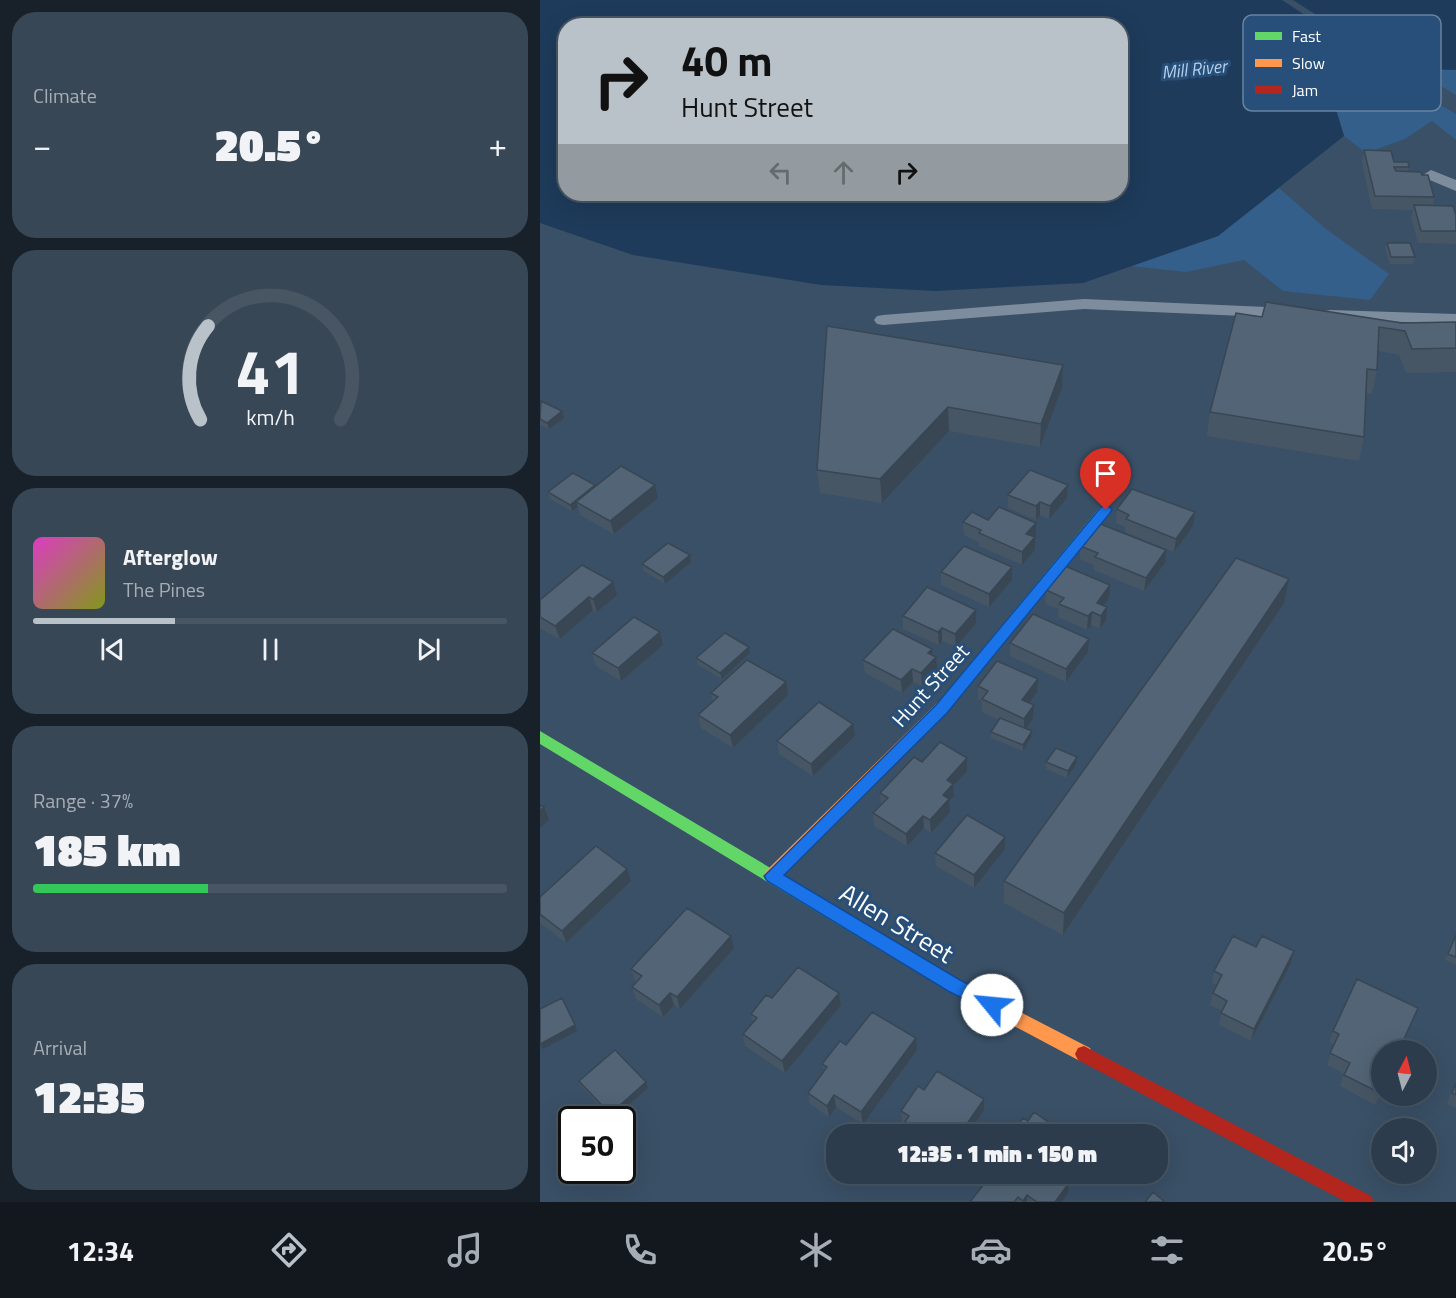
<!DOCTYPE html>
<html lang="en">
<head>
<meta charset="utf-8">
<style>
  :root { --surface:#2c3c4c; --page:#384756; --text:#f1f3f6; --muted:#a6adb5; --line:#485664; --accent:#bac2c9 }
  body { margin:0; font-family:"Titillium Web",sans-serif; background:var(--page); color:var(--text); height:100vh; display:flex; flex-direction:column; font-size:22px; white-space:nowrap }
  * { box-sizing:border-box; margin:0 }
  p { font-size:20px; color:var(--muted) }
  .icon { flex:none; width:33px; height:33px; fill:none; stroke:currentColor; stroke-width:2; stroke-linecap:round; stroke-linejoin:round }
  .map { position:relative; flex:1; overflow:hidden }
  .drawer { display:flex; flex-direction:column; gap:12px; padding:12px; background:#18212a; width:540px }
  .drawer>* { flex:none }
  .top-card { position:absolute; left:18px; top:18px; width:570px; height:183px; border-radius:24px; box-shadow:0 6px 24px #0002,0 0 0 2px var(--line); background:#bac2c9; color:#111; overflow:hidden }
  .needle { width:39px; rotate:7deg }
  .tools { position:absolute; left:831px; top:1040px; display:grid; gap:12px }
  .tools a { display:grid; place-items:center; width:66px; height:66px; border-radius:50%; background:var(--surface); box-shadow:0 6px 24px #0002,0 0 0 2px var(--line); font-size:30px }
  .speed { position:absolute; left:18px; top:1106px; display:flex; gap:12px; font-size:30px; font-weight:700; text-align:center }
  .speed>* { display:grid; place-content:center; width:78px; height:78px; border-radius:50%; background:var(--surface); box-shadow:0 6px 24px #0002,0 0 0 2px var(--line); line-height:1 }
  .speed .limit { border:3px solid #111; border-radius:9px; background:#fff; color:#111 }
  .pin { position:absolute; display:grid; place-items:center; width:51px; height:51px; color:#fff; margin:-62px -26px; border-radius:50% 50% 50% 0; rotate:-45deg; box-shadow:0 0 6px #0007 }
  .pin .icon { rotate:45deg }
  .me { position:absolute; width:66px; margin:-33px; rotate:298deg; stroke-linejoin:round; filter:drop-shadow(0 0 4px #0008) }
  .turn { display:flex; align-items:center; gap:21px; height:126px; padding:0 24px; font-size:27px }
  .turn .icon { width:78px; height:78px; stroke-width:2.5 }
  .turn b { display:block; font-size:42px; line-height:51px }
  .lanes { display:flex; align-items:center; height:57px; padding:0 24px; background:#0003; justify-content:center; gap:30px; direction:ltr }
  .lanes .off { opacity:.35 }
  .big { font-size:45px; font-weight:800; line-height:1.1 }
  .drawer .widget { flex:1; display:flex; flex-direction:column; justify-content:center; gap:9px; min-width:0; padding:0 21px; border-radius:24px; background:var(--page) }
  .drawer .dial { align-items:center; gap:0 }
  .dial svg { height:156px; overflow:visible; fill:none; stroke:var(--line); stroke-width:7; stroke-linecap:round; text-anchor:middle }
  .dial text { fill:var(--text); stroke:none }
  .song { display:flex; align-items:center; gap:18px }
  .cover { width:72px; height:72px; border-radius:9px; background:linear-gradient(135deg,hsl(310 70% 55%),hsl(70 70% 35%)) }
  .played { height:6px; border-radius:3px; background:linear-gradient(90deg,var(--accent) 30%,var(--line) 30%) }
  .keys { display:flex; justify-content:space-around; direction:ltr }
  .heat { display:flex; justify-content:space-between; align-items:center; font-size:33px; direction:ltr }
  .charge { height:9px; border-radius:4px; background:linear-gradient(90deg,#34c759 37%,var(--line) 0) }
  .trip { position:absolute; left:286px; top:1124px; width:342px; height:60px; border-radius:24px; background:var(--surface); box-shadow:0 6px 24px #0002,0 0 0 2px var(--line); font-weight:800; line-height:60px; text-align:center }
  .tabs { display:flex; height:96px; justify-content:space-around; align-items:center; background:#12181e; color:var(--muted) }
  .tabs .icon { width:42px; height:42px }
  .tabs .current { color:var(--accent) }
  .tabs b { font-size:27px; color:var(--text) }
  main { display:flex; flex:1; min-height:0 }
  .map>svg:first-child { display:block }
</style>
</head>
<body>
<main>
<section class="drawer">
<div class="widget"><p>Climate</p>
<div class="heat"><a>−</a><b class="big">20.5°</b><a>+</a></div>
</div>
<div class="widget dial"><svg viewBox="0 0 100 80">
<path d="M14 69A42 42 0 1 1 86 69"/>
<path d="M14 69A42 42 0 0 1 18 21" stroke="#bac2c9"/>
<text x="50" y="56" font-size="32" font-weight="700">41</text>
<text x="50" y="72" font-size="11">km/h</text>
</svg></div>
<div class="widget">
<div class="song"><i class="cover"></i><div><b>Afterglow</b><p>The Pines</p></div></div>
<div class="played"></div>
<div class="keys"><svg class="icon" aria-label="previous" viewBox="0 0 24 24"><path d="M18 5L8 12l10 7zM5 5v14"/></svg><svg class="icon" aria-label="pause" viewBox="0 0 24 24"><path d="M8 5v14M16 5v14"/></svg><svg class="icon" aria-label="next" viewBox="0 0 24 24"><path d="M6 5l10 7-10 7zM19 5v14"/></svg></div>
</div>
<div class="widget"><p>Range · 37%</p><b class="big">185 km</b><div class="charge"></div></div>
<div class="widget"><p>Arrival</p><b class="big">12:35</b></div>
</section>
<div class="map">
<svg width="916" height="1202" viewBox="0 0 916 1202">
  <rect width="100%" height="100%" fill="#3a5066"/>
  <path fill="#335f8a" d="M886 69 916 70V95L877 72Z
    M855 78 916 114V140L892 121 865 139 826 153 804 136 792 99Z
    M739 188 786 229 849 274 830 300 743 291 704 260 646 272 591 266 678 236Z"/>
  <path fill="#1e3b5b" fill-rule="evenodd" d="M0 0H916V70L886 69 793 99 804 136 678 236 543 283 395 291 281 285 93 255 0 223ZM26 26H580V194H26Z"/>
  <path fill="#3a5066" d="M742 0H753L871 76 863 79Z"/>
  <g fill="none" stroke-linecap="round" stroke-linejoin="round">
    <path fill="#7e8d9d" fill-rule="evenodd" d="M891 170 916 180V191L885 178 883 175Z
      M544 299 750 308 756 309 759 313 756 317 750 318 544 309 343 325 337 324 334 320 337 316 343 315Z
      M790 310 916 314V324L784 319 781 315 784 311Z"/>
    <path fill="#63d668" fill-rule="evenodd" d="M565 506 571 510 570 513 410 708H400L398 704 400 700 560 507Z
      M0 731 350 939 352 944 350 949 344 951 338 949 0 744Z"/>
    <path fill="#ff974d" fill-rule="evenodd" d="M405 698 410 700 412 704 410 708 238 881 232 883 226 881 224 876 226 871 400 700Z
      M344 937 420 981 550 1048 553 1054 550 1060 544 1062 538 1060 408 991 338 949 336 944 338 939Z"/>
    <path fill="#b3261e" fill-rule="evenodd" d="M544 1046 831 1196 834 1202H806L538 1060 535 1054 538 1048Z"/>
  </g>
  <path fill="#475665" d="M824 150 854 162 869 167 868 172 894 197 893 206 916 215V244L878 243 871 218 873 210 832 209 822 163Z
    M847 243 875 257 873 264H850L845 249Z
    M722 317 862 323 916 322V372L866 373 859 355 838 351 837 370 832 394 826 393 824 437 819 461 667 436 670 412Z
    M287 326 523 365 522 388 500 447 409 431 342 503 280 493 277 470Z
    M0 402 24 418 9 429 0 425Z
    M115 485 118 498 74 534 40 515 38 507 32 511 10 499 8 492 56 487Z
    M528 485 527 498 509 519 500 515 496 520 468 508V495Z
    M577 509 655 512 653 526 634 552 585 532V527L576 523Z
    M448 520 496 536 495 537V550L482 565 439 546V542L424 535 423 522Z
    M540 546 625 563 604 591 554 570V565L540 559Z
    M151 562 125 584 104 571 102 564Z
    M401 572 472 580 449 607 401 585Z
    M506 590 569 598 563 605 567 607 566 620 560 629 551 625 547 630 518 617 519 609 505 604Z
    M77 595 57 612 53 610 20 639 0 628V600Z
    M744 603 523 935 464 903V881Z
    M436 610V623L416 647 402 641 399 645 363 629V616Z
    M120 632 123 645 81 681 56 666 52 653Z
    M549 639 548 652 526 682 470 656V643Z
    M209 647 210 653 182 679 158 665 156 658Z
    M392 655 397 670 382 686 373 682 362 693 325 673 323 660Z
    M498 679 497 692 489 703 494 705 493 718 486 729 492 731 491 738 483 751 451 738V732L459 720 442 712V701L438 699V686Z
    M171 693 248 695 193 748 161 728 158 715 173 702Z
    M315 736 273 776 239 754 237 741Z
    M382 762 427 771 413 786 414 796 409 801 410 812 391 833 384 828 367 846 334 826 333 813 341 805 340 793Z
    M506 762 536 764 527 778 506 769Z
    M465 849 434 888 396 866 395 853Z
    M91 881 26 943 0 923V897Z
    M916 935V965L905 960Z
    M191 936 194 948 140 1009 134 1005 123 1017 96 999 92 987 96 982 95 981 91 969Z
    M716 947 754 951 751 963 711 1041 679 1025 682 1011 670 1005 673 993 677 985 672 983 674 971Z
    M817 979 842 1091 835 1105 800 1086 804 1074 787 1065 794 1045 789 1042 793 1031Z
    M299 993 301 1005 245 1073 205 1046 203 1034 213 1022 211 1014 232 998Z
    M376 1038 377 1050 323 1124 296 1107 289 1117 270 1104 268 1093 284 1072 282 1064 306 1045Z
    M916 1080V1108L907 1104Z
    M39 1081 106 1082 108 1088 72 1119 41 1086Z
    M384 1090 444 1099V1110L428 1134H358V1132L364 1123 362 1122 361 1111Z
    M444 1173H516L529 1183 528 1193 522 1202H430L446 1182 444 1180Z"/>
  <path fill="#394653" d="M523 365 522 388 500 447 501 424Z
    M408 407 409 431 342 503 340 479Z
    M22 411 24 418 9 429 7 423Z
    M55 485 57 491 36 502 38 507 32 511 30 505Z
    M115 485 118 498 74 534 70 521Z
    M528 485 527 498 509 519 510 506Z
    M500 502V515L496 520V506Z
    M655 512 653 526 634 552 636 539Z
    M496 523V536L486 547V534Z
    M495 537V550L482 565V552Z
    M626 550 625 563 604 591 606 578Z
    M150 555 151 562 125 584 123 577Z
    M472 567V580L449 607V594Z
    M749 579 744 603 523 935 524 913Z
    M73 582 77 595 57 612 53 599Z
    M570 585 569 598 557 614V603Z
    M49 597 53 610 20 639 15 626Z
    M567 607 566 620 560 629 561 616Z
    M436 610V623L416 647 415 634Z
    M552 612 551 625 547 630 548 616Z
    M402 628V641L399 645 398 632Z
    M120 632 123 645 81 681 78 668Z
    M549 639 548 652 526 682V669Z
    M209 647 210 653 182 679 180 673Z
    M392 649 393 661 396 657 397 670 382 686 381 673 388 653Z
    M372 669 373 682 362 693 361 680Z
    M498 679 497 692 482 713V700Z
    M246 682 248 695 193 748 190 735Z
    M494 705 493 718 484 732V719Z
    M313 724 315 736 273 776 271 764Z
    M492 731 491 738 483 751V745Z
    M537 757 536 764 527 778 528 771Z
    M427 758V771L413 786 414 796 409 801 410 812 391 833 390 820 403 795 407 780Z
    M4 807 9 820 0 828V811Z
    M383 816 384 828 367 846 366 834Z
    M465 837V849L434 888V875Z
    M87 869 91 881 26 943 22 931Z
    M191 936 194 948 140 1009 137 997Z
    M754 951 751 963 711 1041 714 1029Z
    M130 993 134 1005 123 1017 119 1005Z
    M299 993 301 1005 245 1073 242 1061Z
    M35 1025 37 1031 3 1049 0 1044Z
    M376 1038 377 1050 323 1124 321 1112Z
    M106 1082 108 1088 72 1119 70 1114Z
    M294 1095 296 1107 289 1117 287 1106Z
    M444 1099V1110L428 1134H420Z
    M529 1183 528 1193 522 1202H515Z
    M487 1195V1202H483V1201Z"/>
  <path fill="#526476" stroke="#394653" stroke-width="1.5" d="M824 150 851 151 854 162H868L869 167H854L856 171 881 172 882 175H888L894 197 835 196Z
    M874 205 913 206 916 215V231H881Z
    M847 243H870L875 257H851Z
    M726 302 862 323 916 322V348L872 349 865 331 839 327 837 370 827 369 824 437 670 412 696 313 722 317Z
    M287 326 523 365 501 424 408 407 340 479 277 470Z
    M1 401 22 411 7 423 0 419Z
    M81 466 115 485 70 521 36 502Z
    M490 470 528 485 510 506 500 502 496 506 468 495Z
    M33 473 55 485 30 505 8 492Z
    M592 489 655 512 636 539 586 519 589 515 577 509Z
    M459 507 496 523 486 534 495 537 482 552 439 533 441 530 423 522 432 512 448 520Z
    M558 523 626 550 606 578 555 557 558 553 540 546Z
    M128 543 150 555 123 577 102 564Z
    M424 546 472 567 449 594 401 572Z
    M696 558 749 579 524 913 464 881Z
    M42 565 73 582 53 599 49 597 15 626 0 617V600Z
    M525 566 570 585 557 603 567 607 561 616 552 612 548 616 519 604 524 598 506 590Z
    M387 587 436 610 415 634 402 628 398 632 363 616Z
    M493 614 549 639 526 669 470 643Z
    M94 617 120 632 78 668 52 653Z
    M353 629 392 649 388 653 396 657 381 673 372 669 361 680 323 660Z
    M185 633 209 647 180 673 156 658Z
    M207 660 246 682 190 735 158 715 178 697 171 693Z
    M457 661 498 679 482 700 494 705 484 719 442 699 448 691 438 686Z
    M279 702 313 724 271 764 237 741Z
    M460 718 492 731 483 745 451 732Z
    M400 742 427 758 407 780 413 784 403 795 409 799 390 820 383 816 366 834 333 813 348 798 340 793 374 757 382 762Z
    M516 748 537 757 528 771 506 762Z
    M0 805 4 807 0 811Z
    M427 815 465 837 434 875 395 853Z
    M56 846 87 869 22 931 0 914V897Z
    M147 908 191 936 137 997 130 993 119 1005 92 987 102 976 91 969Z
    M916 935V957L908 954Z
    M693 936 716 947 722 936 754 951 714 1029 681 1013 687 1001 673 993 682 975 674 971Z
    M258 967 299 993 242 1061 203 1034 217 1018 211 1014 226 995 232 998Z
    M817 979 878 1008 859 1050H842V1090L840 1093 804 1075 810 1063 790 1053 799 1034 793 1031Z
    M22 998 35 1025 0 1044V1009Z
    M332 1012 376 1038 321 1112 294 1095 287 1106 268 1093 287 1067 282 1064 300 1041 306 1045Z
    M75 1050 106 1082 70 1114 39 1081Z
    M397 1071 444 1099 420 1134H360L358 1132 369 1116 361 1111 378 1086 384 1090Z
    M916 1083V1095L912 1093Z
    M494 1112 525 1134H470L483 1118 488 1121Z
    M449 1173H516L529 1183 515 1202H497L487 1195 483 1201 478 1197 474 1202H430L451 1175Z
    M613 1192 625 1202H605Z"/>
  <path fill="#1a73e8" stroke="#114b97" stroke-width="1.5" d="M566 506 570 507 572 510 570 513 407 713 244 875 420 980 458 1000 460 1005 458 1011 452 1013 408 991 227 881 224 876 396 705 561 507Z"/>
  <g text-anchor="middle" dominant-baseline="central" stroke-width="6" stroke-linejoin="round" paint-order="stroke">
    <g font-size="18" font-style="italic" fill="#b5d0eb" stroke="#274f79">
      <text transform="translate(654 69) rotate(-6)">Mill River</text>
    </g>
    <g font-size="21" fill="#fff" stroke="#274f79">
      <text transform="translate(390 685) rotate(-48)">Hunt Street</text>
    </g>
    <g font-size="26" fill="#fff" stroke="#274f79">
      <text transform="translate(357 923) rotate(31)">Allen Street</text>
    </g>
  </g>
  <rect x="703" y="15" width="198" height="96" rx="9" fill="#274f79" stroke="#6884a1" stroke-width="1.5"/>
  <rect x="715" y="32" width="27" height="8" fill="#63d668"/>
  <rect x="715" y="59" width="27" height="8" fill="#ff974d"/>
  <rect x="715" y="86" width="27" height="8" fill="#b3261e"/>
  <g font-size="16" fill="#fff">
    <text x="752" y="42">Fast</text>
    <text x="752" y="69">Slow</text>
    <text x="752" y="96">Jam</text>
  </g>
</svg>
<div class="tools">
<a><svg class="needle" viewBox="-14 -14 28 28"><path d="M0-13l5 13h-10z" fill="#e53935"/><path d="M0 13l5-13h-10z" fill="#a6adb5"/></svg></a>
<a><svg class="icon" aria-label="sound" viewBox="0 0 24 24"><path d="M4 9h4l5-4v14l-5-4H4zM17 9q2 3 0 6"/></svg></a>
</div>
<div class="speed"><div class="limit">50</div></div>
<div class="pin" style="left:566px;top:510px;background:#d93025"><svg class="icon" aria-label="arrive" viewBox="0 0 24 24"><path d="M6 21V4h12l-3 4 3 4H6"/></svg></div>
<svg class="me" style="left:452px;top:1005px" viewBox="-20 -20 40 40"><circle r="19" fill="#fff"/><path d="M0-13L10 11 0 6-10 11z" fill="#1a73e8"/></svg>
<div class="trip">12:35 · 1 min · 150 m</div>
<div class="top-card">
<div class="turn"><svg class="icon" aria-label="right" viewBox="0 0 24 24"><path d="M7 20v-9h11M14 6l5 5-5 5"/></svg><div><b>40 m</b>Hunt Street</div></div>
<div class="lanes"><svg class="icon off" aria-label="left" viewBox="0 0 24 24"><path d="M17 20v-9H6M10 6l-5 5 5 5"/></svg><svg class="icon off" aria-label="ahead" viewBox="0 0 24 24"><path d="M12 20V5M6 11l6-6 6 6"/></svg><svg class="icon" aria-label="right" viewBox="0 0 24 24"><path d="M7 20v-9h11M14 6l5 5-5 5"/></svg></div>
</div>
</div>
</main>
<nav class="tabs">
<b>12:34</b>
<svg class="icon current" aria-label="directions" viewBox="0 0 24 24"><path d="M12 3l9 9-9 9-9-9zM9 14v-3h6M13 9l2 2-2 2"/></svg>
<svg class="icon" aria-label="music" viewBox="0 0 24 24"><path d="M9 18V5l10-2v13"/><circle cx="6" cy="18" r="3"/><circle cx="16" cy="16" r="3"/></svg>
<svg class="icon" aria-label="phone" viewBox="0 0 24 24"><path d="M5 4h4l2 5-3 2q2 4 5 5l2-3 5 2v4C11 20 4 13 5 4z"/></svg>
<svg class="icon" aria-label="climate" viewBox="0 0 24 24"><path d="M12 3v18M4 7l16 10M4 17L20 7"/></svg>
<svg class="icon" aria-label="car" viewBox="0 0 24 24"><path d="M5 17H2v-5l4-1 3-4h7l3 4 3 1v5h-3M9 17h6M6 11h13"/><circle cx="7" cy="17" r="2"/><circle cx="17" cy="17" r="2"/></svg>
<svg class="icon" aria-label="filters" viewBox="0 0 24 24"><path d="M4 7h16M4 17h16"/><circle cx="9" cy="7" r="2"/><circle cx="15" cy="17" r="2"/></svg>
<b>20.5°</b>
</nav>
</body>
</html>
